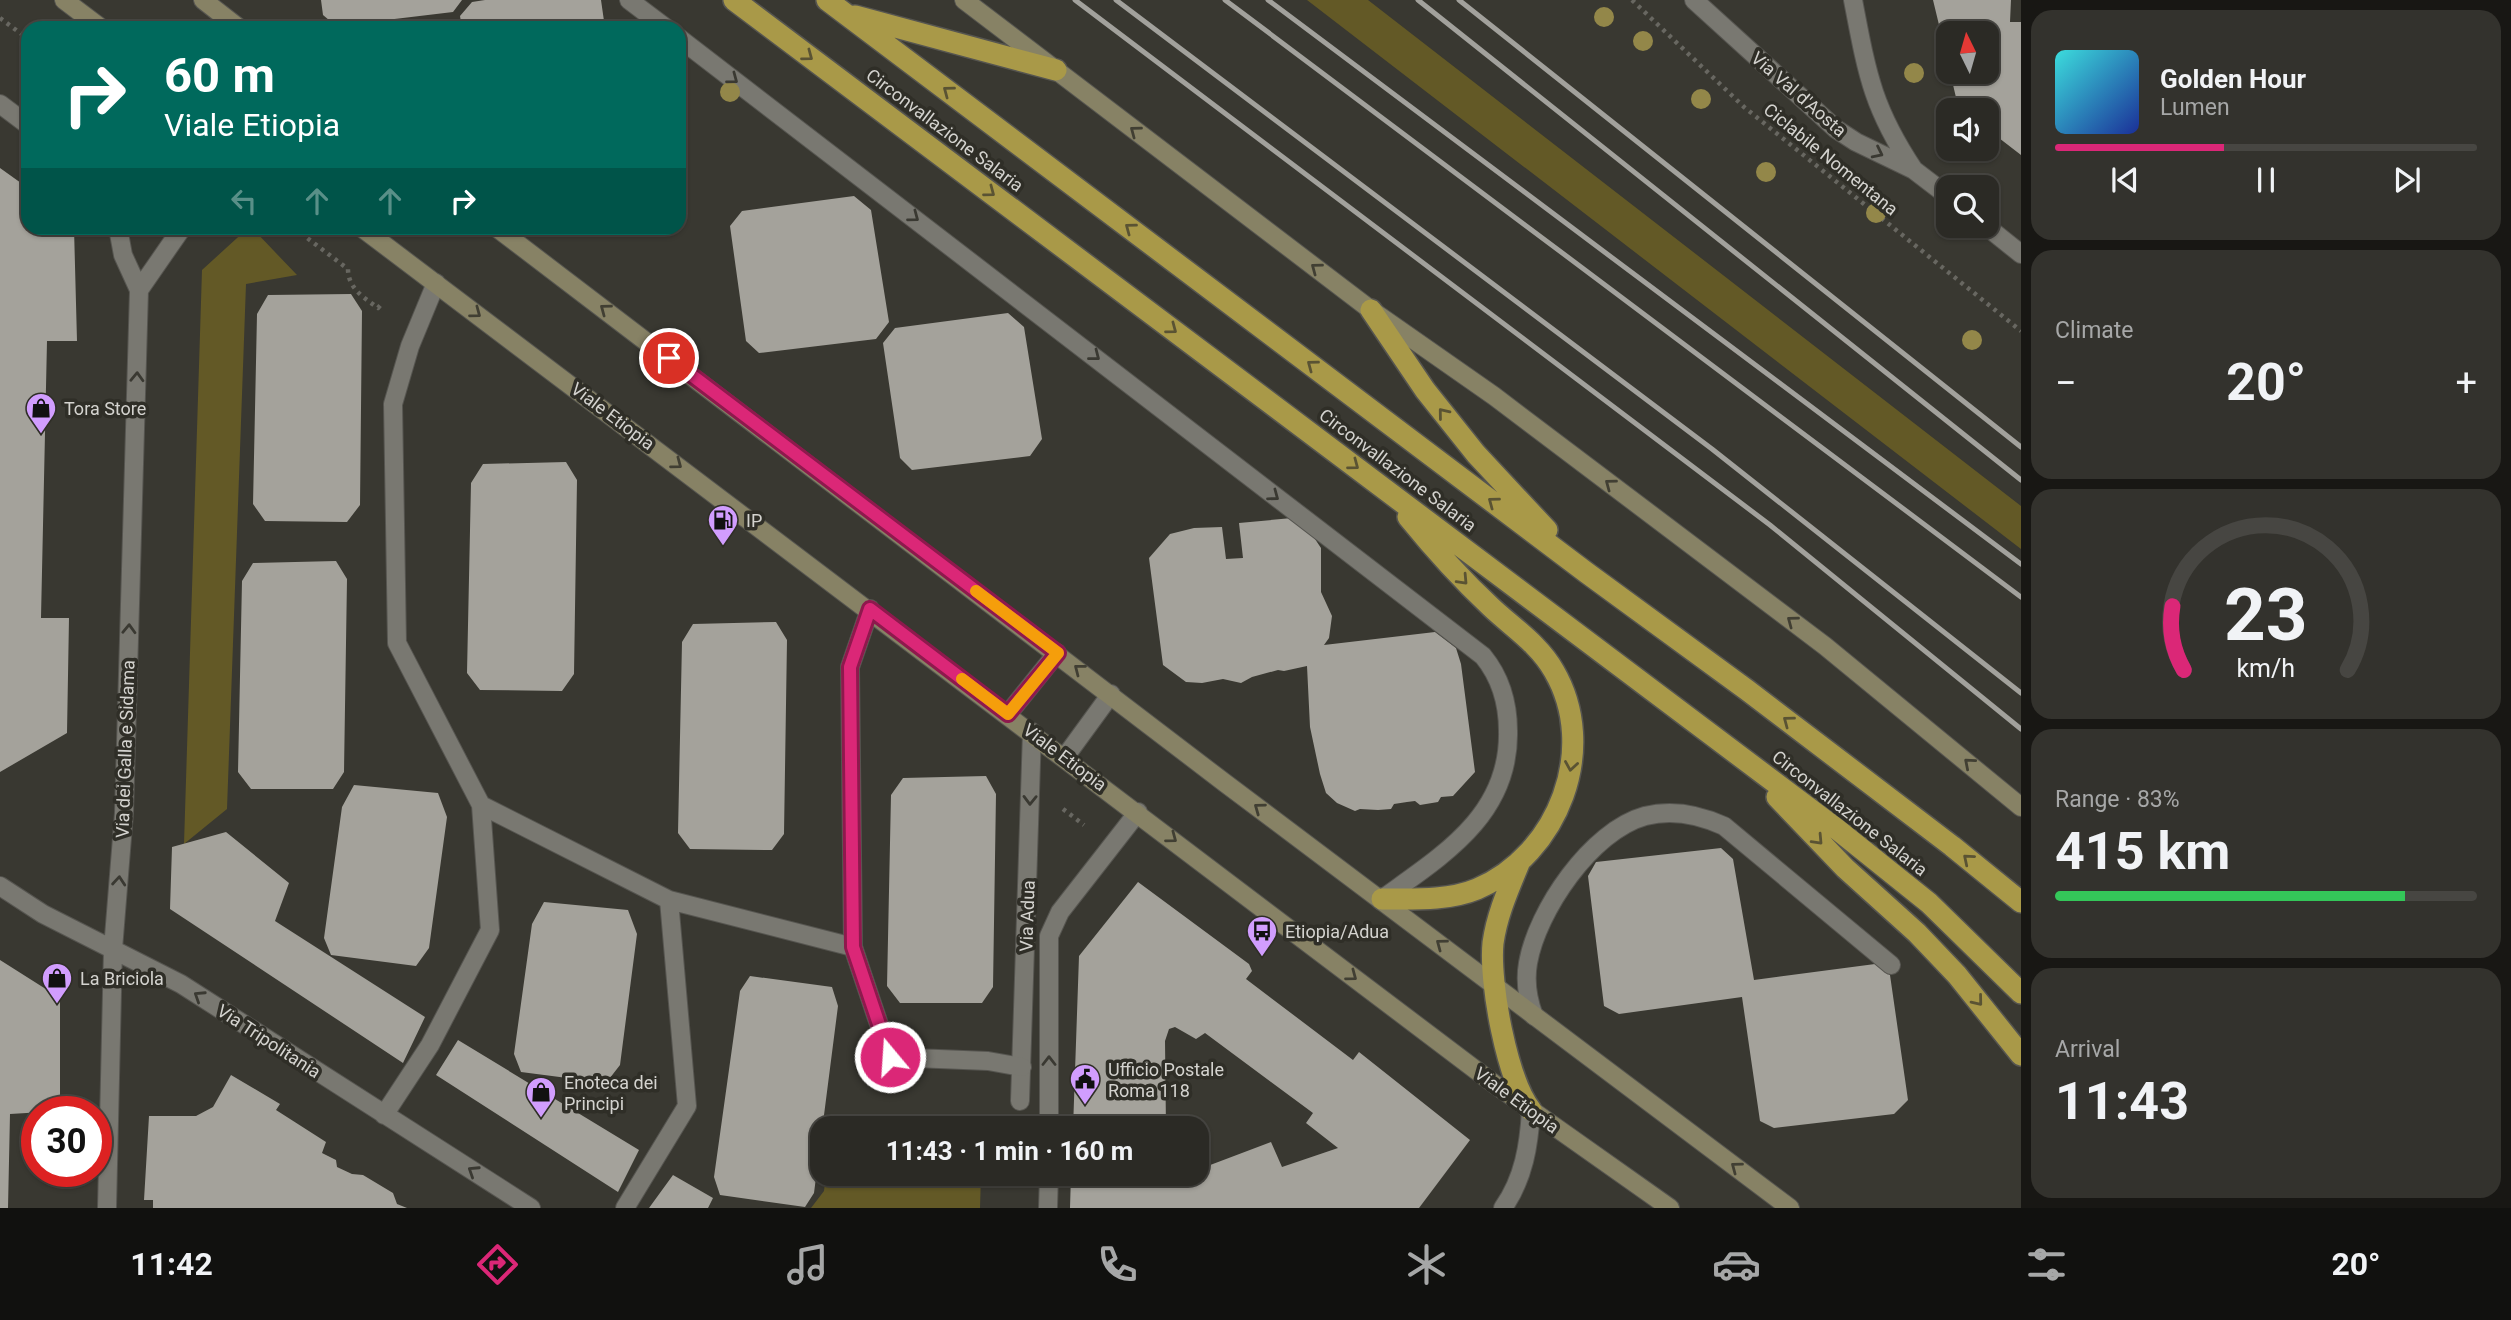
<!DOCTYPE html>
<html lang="en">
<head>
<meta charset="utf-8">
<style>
  :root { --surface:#2b2a25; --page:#33322d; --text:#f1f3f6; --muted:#a6a7a7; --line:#474642; --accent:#db2777 }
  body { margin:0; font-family:Roboto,sans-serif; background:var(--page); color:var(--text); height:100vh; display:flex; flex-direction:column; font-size:26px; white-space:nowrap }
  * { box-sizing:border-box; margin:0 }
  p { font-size:23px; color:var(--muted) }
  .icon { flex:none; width:38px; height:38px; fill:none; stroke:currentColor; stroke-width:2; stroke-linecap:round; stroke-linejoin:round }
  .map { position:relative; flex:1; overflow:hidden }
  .drawer { display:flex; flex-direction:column; gap:10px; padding:10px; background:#181714; width:490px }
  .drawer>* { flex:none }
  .top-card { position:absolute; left:21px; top:21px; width:665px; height:214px; border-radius:21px; box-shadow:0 2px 5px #0004,0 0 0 2px var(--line); background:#00695c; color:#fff; overflow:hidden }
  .needle { width:46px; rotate:355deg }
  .fabs { position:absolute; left:1936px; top:21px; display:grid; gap:14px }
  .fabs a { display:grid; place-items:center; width:63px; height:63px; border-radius:14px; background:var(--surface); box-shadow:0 2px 5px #0004,0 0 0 2px var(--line); font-size:35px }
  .speed { position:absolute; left:21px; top:1096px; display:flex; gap:14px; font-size:35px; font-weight:700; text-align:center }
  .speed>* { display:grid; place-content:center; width:91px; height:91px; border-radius:50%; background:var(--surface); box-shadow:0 2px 5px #0004,0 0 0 2px var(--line); line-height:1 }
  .speed .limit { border:10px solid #d22; background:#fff; color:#111 }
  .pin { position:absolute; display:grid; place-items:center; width:60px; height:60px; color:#fff; margin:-30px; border:4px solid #fff; border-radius:50%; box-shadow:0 2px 7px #0007 }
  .me { position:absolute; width:77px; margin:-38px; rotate:342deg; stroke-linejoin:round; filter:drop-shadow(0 0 5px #0008) }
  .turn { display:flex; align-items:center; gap:24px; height:147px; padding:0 28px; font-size:32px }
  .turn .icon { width:91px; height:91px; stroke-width:2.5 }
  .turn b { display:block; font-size:49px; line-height:60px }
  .lanes { display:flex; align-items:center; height:66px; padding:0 28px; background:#0003; justify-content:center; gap:35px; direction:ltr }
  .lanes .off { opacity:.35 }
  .big { font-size:52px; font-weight:700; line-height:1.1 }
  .drawer .tile { flex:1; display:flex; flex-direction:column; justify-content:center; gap:10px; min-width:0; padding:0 24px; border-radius:21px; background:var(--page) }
  .drawer .dial { align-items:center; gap:0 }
  .dial svg { height:182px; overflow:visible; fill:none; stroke:var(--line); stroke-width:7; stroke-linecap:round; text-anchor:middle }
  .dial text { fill:var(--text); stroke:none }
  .song { display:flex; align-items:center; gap:21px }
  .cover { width:84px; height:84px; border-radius:10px; background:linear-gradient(135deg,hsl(180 70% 55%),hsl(230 70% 35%)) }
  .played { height:7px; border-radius:4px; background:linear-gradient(90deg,var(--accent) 40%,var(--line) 40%) }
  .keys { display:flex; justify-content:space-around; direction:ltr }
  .heat { display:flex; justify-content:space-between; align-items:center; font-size:38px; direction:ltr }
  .charge { height:10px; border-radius:5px; background:linear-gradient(90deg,#34c759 83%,var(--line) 0) }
  .trip { position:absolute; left:810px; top:1116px; width:399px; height:70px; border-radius:21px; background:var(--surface); box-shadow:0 2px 5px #0004,0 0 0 2px var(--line); font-weight:700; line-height:70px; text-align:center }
  .tab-bar { display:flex; height:112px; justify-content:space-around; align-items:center; background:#11110f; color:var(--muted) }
  .tab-bar .icon { width:49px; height:49px }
  .tab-bar .selected { color:var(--accent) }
  .tab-bar b { font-size:32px; color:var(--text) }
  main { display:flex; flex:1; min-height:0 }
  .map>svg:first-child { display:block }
</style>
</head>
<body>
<main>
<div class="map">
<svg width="2021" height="1208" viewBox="0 0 2021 1208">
  <rect width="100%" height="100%" fill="#393831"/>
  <path fill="#635926" d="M1307 0H1368L2021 506V549Z
    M248 228H252L297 275 246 284 227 809 184 844 202 270Z
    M833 1120 983 1124V1129H832Z
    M826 1174H981L980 1208H811L824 1191Z"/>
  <path fill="#a4a29b" d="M321 0H462L453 12 336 26 323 15Z
    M485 0H601L605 28H462L460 16 472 2Z
    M1933 0H2011L2010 22H2021V155L1986 128V110H1964L1958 106 1950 72H1986V33H1948L1947 58Z
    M0 168 28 188V228H74L77 341H47L41 618H69L67 733 0 772Z
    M854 196 871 210 889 322 876 339 759 353 746 341 730 226 742 211Z
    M351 294 362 311 360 505 347 522 265 521 253 504 257 314 268 295Z
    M1008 313 1024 327 1042 439 1030 456 912 470 900 458 883 343 895 328Z
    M566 462 577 480 574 674 562 691 480 690 467 673 471 483 483 464Z
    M1292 518 1311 533 1321 548V592L1332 616 1329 638 1324 645 1435 632 1456 648 1461 664 1475 772 1453 796 1441 797 1438 802 1420 805 1415 801 1407 802 1394 804 1391 809 1378 810 1360 809 1355 811 1337 803 1326 793 1320 774 1310 727 1307 666 1284 671 1278 670 1252 677 1241 683 1223 679 1202 683 1186 682 1163 665 1149 558 1170 534 1194 528 1222 527 1226 559 1243 558 1239 523Z
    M336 561 347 579 344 772 333 789H251L238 772 242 581 253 563Z
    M776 622 787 640 784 834 772 850 690 849 678 833 682 642 693 624Z
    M986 776 996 794 993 987 982 1003H900L887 986 891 795 903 778Z
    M354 785 438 793 447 817 429 948 416 966 331 955 324 938 342 807Z
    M226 832 289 883 275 921 425 1017 403 1063 170 909 172 847Z
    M1721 848 1733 859 1754 980 1875 964 1890 975 1908 1100 1894 1114 1774 1128 1760 1121 1742 997 1619 1014 1604 1006 1588 876 1596 862Z
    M1138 882 1249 964 1252 971 1246 979 1353 1060 1359 1052 1470 1140 1419 1208H1070L1071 1174H1166V1182L1186 1174H1197V1170L1271 1142 1282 1167 1338 1148 1306 1123 1313 1113 1205 1033 1196 1039 1175 1027 1169 1029 1165 1041 1166 1129H1073L1079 956Z
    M544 902 628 910 637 934 620 1065 606 1083 521 1072 514 1054 532 924Z
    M0 960 60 998V1111L10 1114 8 1208H0Z
    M750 976 832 987 838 1006 814 1193 805 1207 720 1195 714 1177 740 991Z
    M458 1040 639 1150 618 1192 436 1075Z
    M231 1075 280 1104 276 1110 326 1142 322 1153 336 1160 337 1167 352 1174 363 1175 393 1193 397 1204 407 1208H153V1200H144L149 1116H196L213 1107Z
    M673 1175 713 1198 708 1208H649Z"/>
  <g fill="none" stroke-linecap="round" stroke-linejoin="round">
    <g stroke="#565550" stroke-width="20">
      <path id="lane" d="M629 0 666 28
        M679 38 1483 656C1501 678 1508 702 1508 731 1510 815 1443 855 1382 899
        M1534 1016C1528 1000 1525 980 1528 963 1537 911 1591 831 1645 816 1672 809 1700 815 1724 826L1891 965
        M1020 1101 1032 732"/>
    </g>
    <g stroke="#565550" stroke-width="20">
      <path id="street" d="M1694 0 1836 129 1856 142 1914 170 1948 196
        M1853 0C1867 73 1872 107 1914 170
        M0 104 28 125
        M1986 226 2021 254
        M118 228 123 255 139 290
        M1008 714 1057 653
        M1065 757 1111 694
        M481 805 669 900 687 1106 625 1208
        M0 886 43 914 181 984 531 1208
        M669 900 853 947 890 1057 988 1061 1022 1067
        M853 947 850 667 870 609
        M384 1115 430 1045 490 930 481 805 397 643 393 404 410 346 436 283
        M1049 1129V936L1060 912 1138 812
        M107 1208 113 949 124 813 139 290 182 228
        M1048 1208 1049 1174
        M1503 1208C1524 1178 1529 1145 1531 1110"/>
    </g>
    <g stroke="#565550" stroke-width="20">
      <path id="secondary" d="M64 0 101 28
        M203 0 239 28
        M964 0 1371 310 1494 396 1825 646 2021 807
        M362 228 1493 1083 1670 1208
        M497 228 1225 783 1790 1208"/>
    </g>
    <g stroke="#565550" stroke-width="24">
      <path id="highway" d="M734 0 1838 830 1929 903 2021 993
        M827 0 1587 573 1747 690 1952 846 2021 902
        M855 16 1056 70
        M1371 310 1425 390 1476 454 1547 530
        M1777 797 1845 868 1917 933 1957 975 2021 1055
        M1520 861C1509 888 1497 914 1493 943 1489 982 1507 1080 1531 1110
        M1382 899C1413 899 1448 901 1477 889 1559 854 1599 748 1554 671 1539 644 1512 627 1491 607 1461 579 1434 549 1408 517"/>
    </g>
    <path stroke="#686761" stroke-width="4.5" stroke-dasharray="3.5 5" stroke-linecap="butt" d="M1632 0 1744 107 2021 331
      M0 18 28 39
      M294 228 348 269C348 288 363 297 378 308L383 302
      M1063 809 1084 825"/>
    <use href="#lane" stroke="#797871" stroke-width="18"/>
    <use href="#street" stroke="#797871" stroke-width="18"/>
    <use href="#secondary" stroke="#878265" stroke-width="18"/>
    <use href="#highway" stroke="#a99948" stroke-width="21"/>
    <path stroke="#a2a19c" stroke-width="5" d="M1075 0 1770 525 2021 729
      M1116 0 1712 449 2021 693
      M1225 0 2021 597
      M1268 0 2021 564
      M1418 0 2021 480
      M1459 0 2021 447"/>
  </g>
  <g fill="#938749">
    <circle cx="1604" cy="17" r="10"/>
    <circle cx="1643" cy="41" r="10"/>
    <circle cx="1914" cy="73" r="10"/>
    <circle cx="730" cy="92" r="10"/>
    <circle cx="1701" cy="99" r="10"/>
    <circle cx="1766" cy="172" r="10"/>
    <circle cx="1876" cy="213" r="10"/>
    <circle cx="1972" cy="340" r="10"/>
  </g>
  <defs><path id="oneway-chevron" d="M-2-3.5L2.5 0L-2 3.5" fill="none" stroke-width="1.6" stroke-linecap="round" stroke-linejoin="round" transform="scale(1.75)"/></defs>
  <g stroke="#5a5333">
    <use href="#oneway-chevron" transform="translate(808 56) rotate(37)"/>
    <use href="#oneway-chevron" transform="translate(948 91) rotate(-143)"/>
    <use href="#oneway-chevron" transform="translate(990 192) rotate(37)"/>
    <use href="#oneway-chevron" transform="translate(1130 228) rotate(-143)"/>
    <use href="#oneway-chevron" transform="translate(1172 329) rotate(37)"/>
    <use href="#oneway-chevron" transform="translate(1312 365) rotate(-143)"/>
    <use href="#oneway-chevron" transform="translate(1443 413) rotate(-129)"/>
    <use href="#oneway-chevron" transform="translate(1354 465) rotate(37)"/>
    <use href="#oneway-chevron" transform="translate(1493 502) rotate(-143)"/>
    <use href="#oneway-chevron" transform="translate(1463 580) rotate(47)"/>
    <use href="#oneway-chevron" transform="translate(1788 721) rotate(-143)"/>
    <use href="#oneway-chevron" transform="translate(1571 766) rotate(99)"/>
    <use href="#oneway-chevron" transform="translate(1818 840) rotate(47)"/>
    <use href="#oneway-chevron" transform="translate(1968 859) rotate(-140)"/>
    <use href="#oneway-chevron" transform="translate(1978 1001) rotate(51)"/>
  </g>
  <g stroke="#3a3932">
    <use href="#oneway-chevron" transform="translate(733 79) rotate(37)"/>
    <use href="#oneway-chevron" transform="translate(1878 153) rotate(26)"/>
    <use href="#oneway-chevron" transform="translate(914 217) rotate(37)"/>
    <use href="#oneway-chevron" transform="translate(1095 356) rotate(38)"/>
    <use href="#oneway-chevron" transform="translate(137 377) rotate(-88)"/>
    <use href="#oneway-chevron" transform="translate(1274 496) rotate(37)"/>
    <use href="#oneway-chevron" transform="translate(129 629) rotate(-88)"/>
    <use href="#oneway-chevron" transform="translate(1030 800) rotate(91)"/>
    <use href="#oneway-chevron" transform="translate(119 881) rotate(-85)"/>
    <use href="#oneway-chevron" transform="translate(199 996) rotate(-147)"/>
    <use href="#oneway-chevron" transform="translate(1049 1061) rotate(-90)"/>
    <use href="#oneway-chevron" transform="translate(473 1171) rotate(-147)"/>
  </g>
  <g stroke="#413f33">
    <use href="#oneway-chevron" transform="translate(1135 131) rotate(-143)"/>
    <use href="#oneway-chevron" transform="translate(1316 268) rotate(-143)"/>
    <use href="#oneway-chevron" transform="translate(605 309) rotate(-143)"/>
    <use href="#oneway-chevron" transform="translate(476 313) rotate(37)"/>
    <use href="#oneway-chevron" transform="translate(677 464) rotate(37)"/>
    <use href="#oneway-chevron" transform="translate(1610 484) rotate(-143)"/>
    <use href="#oneway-chevron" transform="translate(1792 621) rotate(-143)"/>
    <use href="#oneway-chevron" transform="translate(1079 669) rotate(-142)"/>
    <use href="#oneway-chevron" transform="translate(1969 763) rotate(-139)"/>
    <use href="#oneway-chevron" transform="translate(1259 808) rotate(-144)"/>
    <use href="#oneway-chevron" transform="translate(1172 838) rotate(37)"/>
    <use href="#oneway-chevron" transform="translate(1441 944) rotate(-143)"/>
    <use href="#oneway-chevron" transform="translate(1352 976) rotate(37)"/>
    <use href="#oneway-chevron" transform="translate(1736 1167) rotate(-143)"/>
  </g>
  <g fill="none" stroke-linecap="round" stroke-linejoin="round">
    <g stroke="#8e194d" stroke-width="18">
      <path id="route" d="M669 358 1058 653 1008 714 870 609 850 667 853 947 890 1057"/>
    </g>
    <use href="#route" stroke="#db2777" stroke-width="12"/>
    <path stroke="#f59e0b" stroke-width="12" d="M962 679 1008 714 1058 653 976 591"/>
  </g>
  <defs>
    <g id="shop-pin" transform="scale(1.575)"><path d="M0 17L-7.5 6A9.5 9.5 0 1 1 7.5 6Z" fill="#d19dfe" stroke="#2f2e27"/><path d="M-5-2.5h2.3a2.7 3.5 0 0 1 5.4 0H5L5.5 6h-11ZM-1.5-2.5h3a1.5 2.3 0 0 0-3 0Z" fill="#111"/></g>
    <g id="fuel-pin" transform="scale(1.575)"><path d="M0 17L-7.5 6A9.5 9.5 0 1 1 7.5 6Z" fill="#d19dfe" stroke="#2f2e27"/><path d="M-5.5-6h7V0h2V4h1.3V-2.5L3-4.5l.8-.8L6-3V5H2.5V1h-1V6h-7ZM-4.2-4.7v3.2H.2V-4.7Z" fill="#111"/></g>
    <g id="bus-pin" transform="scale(1.575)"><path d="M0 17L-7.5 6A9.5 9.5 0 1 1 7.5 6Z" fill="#d19dfe" stroke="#2f2e27"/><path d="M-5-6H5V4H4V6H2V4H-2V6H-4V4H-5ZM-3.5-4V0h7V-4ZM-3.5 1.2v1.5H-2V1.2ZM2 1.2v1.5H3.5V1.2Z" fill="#111"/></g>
    <g id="civic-pin" transform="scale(1.575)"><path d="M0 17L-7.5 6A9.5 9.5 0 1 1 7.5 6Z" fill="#d19dfe" stroke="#2f2e27"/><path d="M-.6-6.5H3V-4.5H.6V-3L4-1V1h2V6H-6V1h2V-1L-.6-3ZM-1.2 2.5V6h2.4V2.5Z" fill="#111"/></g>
  </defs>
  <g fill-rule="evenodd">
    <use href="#shop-pin" x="41" y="408"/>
    <use href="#fuel-pin" x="723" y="520"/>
    <use href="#bus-pin" x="1262" y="931"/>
    <use href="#shop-pin" x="57" y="978"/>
    <use href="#civic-pin" x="1085" y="1079"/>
    <use href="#shop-pin" x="541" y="1092"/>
  </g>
  <g text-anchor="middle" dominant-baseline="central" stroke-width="7" stroke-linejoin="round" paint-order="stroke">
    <g font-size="18" fill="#d4d3cf" stroke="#2f2e27">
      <text transform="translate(1799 94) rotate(41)">Via Val d'Aosta</text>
      <text transform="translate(945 130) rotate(37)">Circonvallazione Salaria</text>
      <text transform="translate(1831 159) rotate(39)">Ciclabile Nomentana</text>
      <text transform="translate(613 416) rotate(37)">Viale Etiopia</text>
      <text transform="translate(1398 470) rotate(37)">Circonvallazione Salaria</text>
      <text transform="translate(125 749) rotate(-88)">Via dei Galla e Sidama</text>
      <text transform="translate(1065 757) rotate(37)">Viale Etiopia</text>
      <text transform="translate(1850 813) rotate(38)">Circonvallazione Salaria</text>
      <text transform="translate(1027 916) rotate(-88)">Via Adua</text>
      <text transform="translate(269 1041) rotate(33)">Via Tripolitania</text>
      <text transform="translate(1517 1100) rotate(36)">Viale Etiopia</text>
    </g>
    <g font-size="18" fill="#d4d3cf" stroke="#2f2e27" text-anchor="start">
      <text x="64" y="408">Tora Store</text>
      <text x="746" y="520">IP</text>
      <text x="1285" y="931">Etiopia/Adua</text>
      <text x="80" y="978">La Briciola</text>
      <text x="1108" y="1069">Ufficio Postale<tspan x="1108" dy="21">Roma 118</tspan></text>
      <text x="564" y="1082">Enoteca dei<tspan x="564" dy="21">Principi</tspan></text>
    </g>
  </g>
</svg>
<div class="fabs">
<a><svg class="needle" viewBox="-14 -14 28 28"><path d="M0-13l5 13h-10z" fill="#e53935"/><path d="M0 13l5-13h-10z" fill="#a6a7a7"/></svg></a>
<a><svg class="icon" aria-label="sound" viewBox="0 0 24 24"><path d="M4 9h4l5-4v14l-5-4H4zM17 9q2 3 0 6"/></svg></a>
<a><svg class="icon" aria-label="search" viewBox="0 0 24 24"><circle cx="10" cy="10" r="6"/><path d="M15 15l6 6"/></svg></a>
</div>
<div class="speed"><div class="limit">30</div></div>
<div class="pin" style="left:669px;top:358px;background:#d93025"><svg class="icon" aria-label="arrive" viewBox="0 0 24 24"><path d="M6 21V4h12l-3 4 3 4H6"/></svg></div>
<svg class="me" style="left:890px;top:1057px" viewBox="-20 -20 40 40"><circle r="17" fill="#db2777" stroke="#fff" stroke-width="3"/><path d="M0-11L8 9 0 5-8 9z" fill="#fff"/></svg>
<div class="trip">11:43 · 1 min · 160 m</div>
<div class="top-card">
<div class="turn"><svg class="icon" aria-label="right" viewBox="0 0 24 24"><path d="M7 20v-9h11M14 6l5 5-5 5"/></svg><div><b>60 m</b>Viale Etiopia</div></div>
<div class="lanes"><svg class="icon off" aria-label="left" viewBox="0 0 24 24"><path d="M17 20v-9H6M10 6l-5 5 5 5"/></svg><svg class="icon off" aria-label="ahead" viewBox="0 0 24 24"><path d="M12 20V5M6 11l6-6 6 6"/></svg><svg class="icon off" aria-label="ahead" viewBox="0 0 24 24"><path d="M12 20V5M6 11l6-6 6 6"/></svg><svg class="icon" aria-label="right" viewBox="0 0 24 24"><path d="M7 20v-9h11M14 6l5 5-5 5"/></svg></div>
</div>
</div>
<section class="drawer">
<div class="tile">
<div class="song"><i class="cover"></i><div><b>Golden Hour</b><p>Lumen</p></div></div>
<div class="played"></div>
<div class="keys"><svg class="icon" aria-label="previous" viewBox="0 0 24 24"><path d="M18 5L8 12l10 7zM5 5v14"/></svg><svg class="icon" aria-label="pause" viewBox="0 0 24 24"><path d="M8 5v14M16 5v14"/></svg><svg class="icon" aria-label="next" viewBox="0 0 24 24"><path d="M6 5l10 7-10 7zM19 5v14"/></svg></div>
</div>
<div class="tile"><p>Climate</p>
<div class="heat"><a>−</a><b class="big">20°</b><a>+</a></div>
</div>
<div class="tile dial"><svg viewBox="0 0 100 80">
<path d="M14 69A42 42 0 1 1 86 69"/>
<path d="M14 69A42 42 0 0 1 9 41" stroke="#db2777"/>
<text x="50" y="56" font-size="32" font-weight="700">23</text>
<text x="50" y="72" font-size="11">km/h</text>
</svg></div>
<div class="tile"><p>Range · 83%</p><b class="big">415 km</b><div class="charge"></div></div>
<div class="tile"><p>Arrival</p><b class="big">11:43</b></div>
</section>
</main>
<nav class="tab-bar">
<b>11:42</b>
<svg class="icon selected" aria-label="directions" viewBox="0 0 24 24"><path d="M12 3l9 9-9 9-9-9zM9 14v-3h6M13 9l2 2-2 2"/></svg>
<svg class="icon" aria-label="music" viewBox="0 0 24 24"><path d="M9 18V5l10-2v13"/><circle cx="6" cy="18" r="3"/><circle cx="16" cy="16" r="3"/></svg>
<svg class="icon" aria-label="phone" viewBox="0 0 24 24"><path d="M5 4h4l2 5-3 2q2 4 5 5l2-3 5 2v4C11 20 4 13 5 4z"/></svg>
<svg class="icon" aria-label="climate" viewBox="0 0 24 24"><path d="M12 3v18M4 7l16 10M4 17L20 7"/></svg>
<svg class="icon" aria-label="car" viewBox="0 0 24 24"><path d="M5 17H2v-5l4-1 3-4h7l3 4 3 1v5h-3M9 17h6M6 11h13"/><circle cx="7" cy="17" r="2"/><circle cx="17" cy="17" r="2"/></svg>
<svg class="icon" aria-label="filters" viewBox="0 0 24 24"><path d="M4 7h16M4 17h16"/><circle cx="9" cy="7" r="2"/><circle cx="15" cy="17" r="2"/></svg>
<b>20°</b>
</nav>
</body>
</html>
